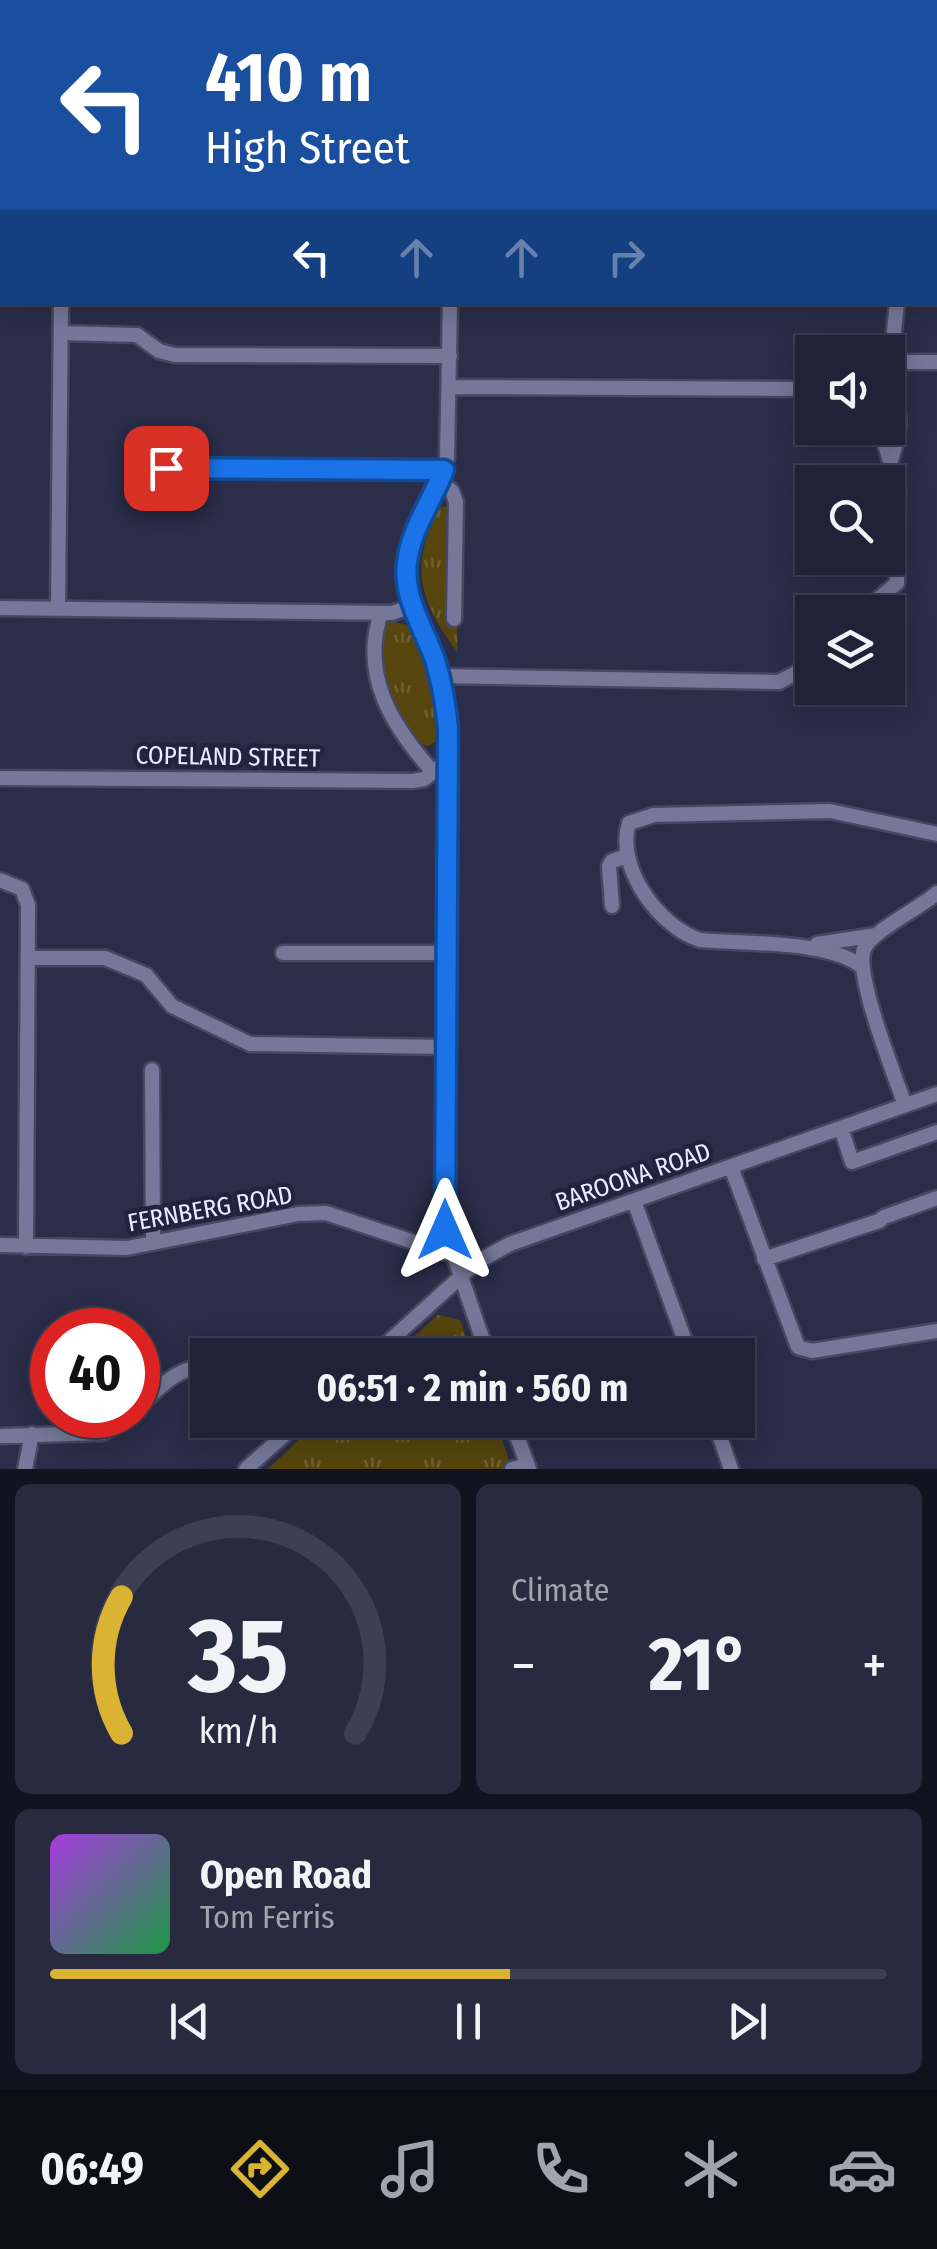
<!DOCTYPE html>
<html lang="en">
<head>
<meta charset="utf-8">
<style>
  :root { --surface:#202237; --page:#282a3f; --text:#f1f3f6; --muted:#a2a4ad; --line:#3d3f52; --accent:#dab333 }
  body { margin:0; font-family:"Fira Sans Condensed",sans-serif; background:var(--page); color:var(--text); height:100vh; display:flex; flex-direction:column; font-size:38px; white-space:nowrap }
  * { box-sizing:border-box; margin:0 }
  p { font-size:32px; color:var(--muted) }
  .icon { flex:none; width:55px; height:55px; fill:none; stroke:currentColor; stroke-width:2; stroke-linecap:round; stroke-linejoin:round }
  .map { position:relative; height:1469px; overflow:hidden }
  .drawer { display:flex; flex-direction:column; gap:15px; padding:15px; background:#12131e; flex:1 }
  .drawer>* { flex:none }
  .hud { position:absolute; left:0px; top:0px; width:938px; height:305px; box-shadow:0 5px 25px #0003,0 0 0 2px var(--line); background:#1a4fa0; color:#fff; overflow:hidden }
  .buttons { position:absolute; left:795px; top:335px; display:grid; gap:20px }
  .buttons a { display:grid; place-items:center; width:110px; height:110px; border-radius:0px; background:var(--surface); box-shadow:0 5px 25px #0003,0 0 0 2px var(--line); font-size:50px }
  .speed { position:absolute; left:30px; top:1308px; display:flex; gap:20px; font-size:50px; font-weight:700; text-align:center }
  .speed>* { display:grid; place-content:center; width:130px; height:130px; border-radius:50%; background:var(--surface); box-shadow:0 5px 25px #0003,0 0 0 2px var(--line); line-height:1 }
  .speed .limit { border:15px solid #d22; background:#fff; color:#111 }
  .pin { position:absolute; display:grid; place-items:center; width:85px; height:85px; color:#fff; margin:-42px; border-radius:20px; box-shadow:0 5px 15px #0006 }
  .me { position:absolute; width:110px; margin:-55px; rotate:0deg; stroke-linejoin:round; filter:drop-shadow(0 0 8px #0008) }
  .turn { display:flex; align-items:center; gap:35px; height:210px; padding:0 40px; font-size:45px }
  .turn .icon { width:130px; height:130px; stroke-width:2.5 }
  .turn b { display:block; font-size:70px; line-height:85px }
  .lanes { display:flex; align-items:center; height:95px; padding:0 40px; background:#0003; justify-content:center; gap:50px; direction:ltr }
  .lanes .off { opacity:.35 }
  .big { font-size:75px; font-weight:700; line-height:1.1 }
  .drawer .tile { flex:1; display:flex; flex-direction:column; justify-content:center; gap:15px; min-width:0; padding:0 35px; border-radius:15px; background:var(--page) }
  .drawer .dial { align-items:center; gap:0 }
  .dial svg { height:260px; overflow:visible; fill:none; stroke:var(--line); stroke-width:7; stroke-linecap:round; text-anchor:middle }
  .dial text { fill:var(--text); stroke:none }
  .song { display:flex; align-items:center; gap:30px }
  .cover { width:120px; height:120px; border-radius:15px; background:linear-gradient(135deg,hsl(280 70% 55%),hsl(140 70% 35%)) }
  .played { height:10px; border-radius:5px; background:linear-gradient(90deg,var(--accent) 55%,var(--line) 55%) }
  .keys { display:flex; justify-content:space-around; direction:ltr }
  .heat { display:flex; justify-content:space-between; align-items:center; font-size:55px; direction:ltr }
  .drawer .tiles { flex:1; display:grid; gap:15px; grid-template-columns:1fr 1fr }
  .tile:last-child { grid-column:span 2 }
  .trip { position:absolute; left:190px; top:1338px; width:565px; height:100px; border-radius:0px; background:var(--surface); box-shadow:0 5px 25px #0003,0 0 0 2px var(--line); font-weight:700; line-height:100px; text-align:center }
  .dock { display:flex; height:160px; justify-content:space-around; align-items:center; background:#0d0e16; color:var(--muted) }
  .dock .icon { width:70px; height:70px }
  .dock .selected { color:var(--accent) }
  .dock b { font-size:45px; color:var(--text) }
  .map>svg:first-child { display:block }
</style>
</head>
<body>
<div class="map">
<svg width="937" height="1469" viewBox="0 0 937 1469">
  <defs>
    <pattern id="park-tufts" width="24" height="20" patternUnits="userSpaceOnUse" patternTransform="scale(2.5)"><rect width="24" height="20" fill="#56450d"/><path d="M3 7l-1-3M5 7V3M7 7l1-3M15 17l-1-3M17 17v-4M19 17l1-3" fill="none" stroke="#6e6031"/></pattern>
  </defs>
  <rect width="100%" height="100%" fill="#2b2d49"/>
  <path fill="url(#park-tufts)" d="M451 506 458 653C419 600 409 568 439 507Z
    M386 620 411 626 436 682 439 739 427 747C392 726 374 659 386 620Z
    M438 1315 460 1320 472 1355H394Z
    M320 1420H495L511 1466 502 1469H268Z"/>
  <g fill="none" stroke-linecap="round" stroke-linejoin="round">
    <g stroke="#474860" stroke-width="19">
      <path id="minor" d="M24 0V2
        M777 0V2
        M926 0V2
        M165 2V0
        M304 2V0
        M452 2V0
        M935 76H937
        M935 145H937
        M0 168H2
        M450 302 447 458 411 544 406 577 412 606 439 676 448 729 445 1230 488 1355
        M61 333 137 335 159 351 175 355 450 356
        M890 362H937
        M449 387 812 389
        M888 389C905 414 899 436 890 463
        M888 391 897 302
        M166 468 444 470
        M440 482 452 491 456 502 454 619
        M0 608 392 613 412 606
        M58 608 61 302
        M863 612 897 583 898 488 880 428
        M381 613C360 675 392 726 433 772
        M439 676 779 682 796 673 812 658
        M0 778 413 781 424 779 448 760
        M0 880 22 889 28 905 26 1247
        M612 906 609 866 612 861 627 856
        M817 944 876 935
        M283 953H447
        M28 958H105L146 975 172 1006 250 1044 446 1047
        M862 967C830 940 743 944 700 940 659 927 615 867 629 823L654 815 830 811 937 834
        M152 1070 153 1243
        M905 1105C895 1076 854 974 864 949 872 931 920 908 937 893
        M841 1128 852 1162 937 1132
        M731 1167 798 1347 812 1351 937 1331
        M634 1201 690 1355
        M0 1245 127 1248 298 1214 326 1213 456 1256
        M764 1259 879 1221 884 1217 937 1198
        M374 1355 477 1262 510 1244 937 1094
        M138 1407C158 1390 178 1364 208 1368
        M262 1420 280 1439
        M511 1420 529 1469
        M714 1420 731 1469
        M0 1436 103 1433 128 1415
        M25 1469 32 1434
        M246 1469 301 1420
        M512 1469 527 1465"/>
    </g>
    <use href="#minor" stroke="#757899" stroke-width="14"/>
  </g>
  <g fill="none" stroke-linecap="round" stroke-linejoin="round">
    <g stroke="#114b97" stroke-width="25">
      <path id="route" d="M166 468 444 470C433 498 413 527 408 556 400 594 423 626 435 660 442 683 446 705 448 729L445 1230"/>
    </g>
    <use href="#route" stroke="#1a73e8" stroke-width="18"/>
  </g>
  <g text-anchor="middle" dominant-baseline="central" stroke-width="9" stroke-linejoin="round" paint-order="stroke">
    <g font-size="25" fill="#eaecff" stroke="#22233e">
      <text transform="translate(228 757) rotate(1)">COPELAND STREET</text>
      <text transform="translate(633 1177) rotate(-19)">BAROONA ROAD</text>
      <text transform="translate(210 1209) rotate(-10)">FERNBERG ROAD</text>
    </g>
  </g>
</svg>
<div class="buttons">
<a><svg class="icon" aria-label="sound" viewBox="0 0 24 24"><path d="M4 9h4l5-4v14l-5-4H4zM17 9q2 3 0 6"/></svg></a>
<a><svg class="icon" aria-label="search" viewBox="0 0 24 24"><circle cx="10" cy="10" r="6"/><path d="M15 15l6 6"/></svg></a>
<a><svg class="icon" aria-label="layers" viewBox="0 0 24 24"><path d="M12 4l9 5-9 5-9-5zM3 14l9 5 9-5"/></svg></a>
</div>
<div class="speed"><div class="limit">40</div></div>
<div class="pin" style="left:166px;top:468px;background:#d93025"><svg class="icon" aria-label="arrive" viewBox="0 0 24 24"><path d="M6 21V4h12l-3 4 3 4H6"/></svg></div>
<svg class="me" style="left:445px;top:1230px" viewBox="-20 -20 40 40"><path d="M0-17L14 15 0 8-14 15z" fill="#1a73e8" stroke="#fff" stroke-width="4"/></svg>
<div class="trip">06:51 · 2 min · 560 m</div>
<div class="hud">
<div class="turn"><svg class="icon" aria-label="left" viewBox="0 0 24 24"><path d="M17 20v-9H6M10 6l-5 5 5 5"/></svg><div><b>410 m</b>High Street</div></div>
<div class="lanes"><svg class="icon" aria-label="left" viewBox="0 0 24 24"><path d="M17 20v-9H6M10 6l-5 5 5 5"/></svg><svg class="icon off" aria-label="ahead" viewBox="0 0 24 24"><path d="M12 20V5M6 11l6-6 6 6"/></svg><svg class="icon off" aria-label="ahead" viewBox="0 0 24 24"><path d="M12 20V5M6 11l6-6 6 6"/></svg><svg class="icon off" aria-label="right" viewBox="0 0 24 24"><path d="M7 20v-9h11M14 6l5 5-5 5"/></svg></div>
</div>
</div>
<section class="drawer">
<div class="tiles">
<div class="tile dial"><svg viewBox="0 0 100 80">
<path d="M14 69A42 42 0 1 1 86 69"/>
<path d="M14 69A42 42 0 0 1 14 27" stroke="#dab333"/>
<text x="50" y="56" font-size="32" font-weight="700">35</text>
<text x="50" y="72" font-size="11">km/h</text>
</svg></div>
<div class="tile"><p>Climate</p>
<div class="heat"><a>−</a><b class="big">21°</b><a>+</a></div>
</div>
<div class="tile">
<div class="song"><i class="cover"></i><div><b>Open Road</b><p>Tom Ferris</p></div></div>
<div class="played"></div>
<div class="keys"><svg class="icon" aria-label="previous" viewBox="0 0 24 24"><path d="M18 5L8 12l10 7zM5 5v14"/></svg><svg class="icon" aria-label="pause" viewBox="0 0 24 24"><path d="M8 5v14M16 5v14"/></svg><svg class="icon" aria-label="next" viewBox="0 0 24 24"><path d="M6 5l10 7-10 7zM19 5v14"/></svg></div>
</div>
</div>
</section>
<nav class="dock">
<b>06:49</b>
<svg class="icon selected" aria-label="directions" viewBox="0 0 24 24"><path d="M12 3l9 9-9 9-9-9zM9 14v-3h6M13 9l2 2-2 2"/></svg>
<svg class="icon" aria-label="music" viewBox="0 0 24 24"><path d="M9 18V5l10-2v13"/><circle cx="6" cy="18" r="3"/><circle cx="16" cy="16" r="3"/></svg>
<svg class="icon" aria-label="phone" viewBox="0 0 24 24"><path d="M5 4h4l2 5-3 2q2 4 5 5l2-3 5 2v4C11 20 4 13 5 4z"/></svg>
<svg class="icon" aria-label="climate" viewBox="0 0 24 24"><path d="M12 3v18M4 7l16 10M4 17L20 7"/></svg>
<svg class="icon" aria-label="car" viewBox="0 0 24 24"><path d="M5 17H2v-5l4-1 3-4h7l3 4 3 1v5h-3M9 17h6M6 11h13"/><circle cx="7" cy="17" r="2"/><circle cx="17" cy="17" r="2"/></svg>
</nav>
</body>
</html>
